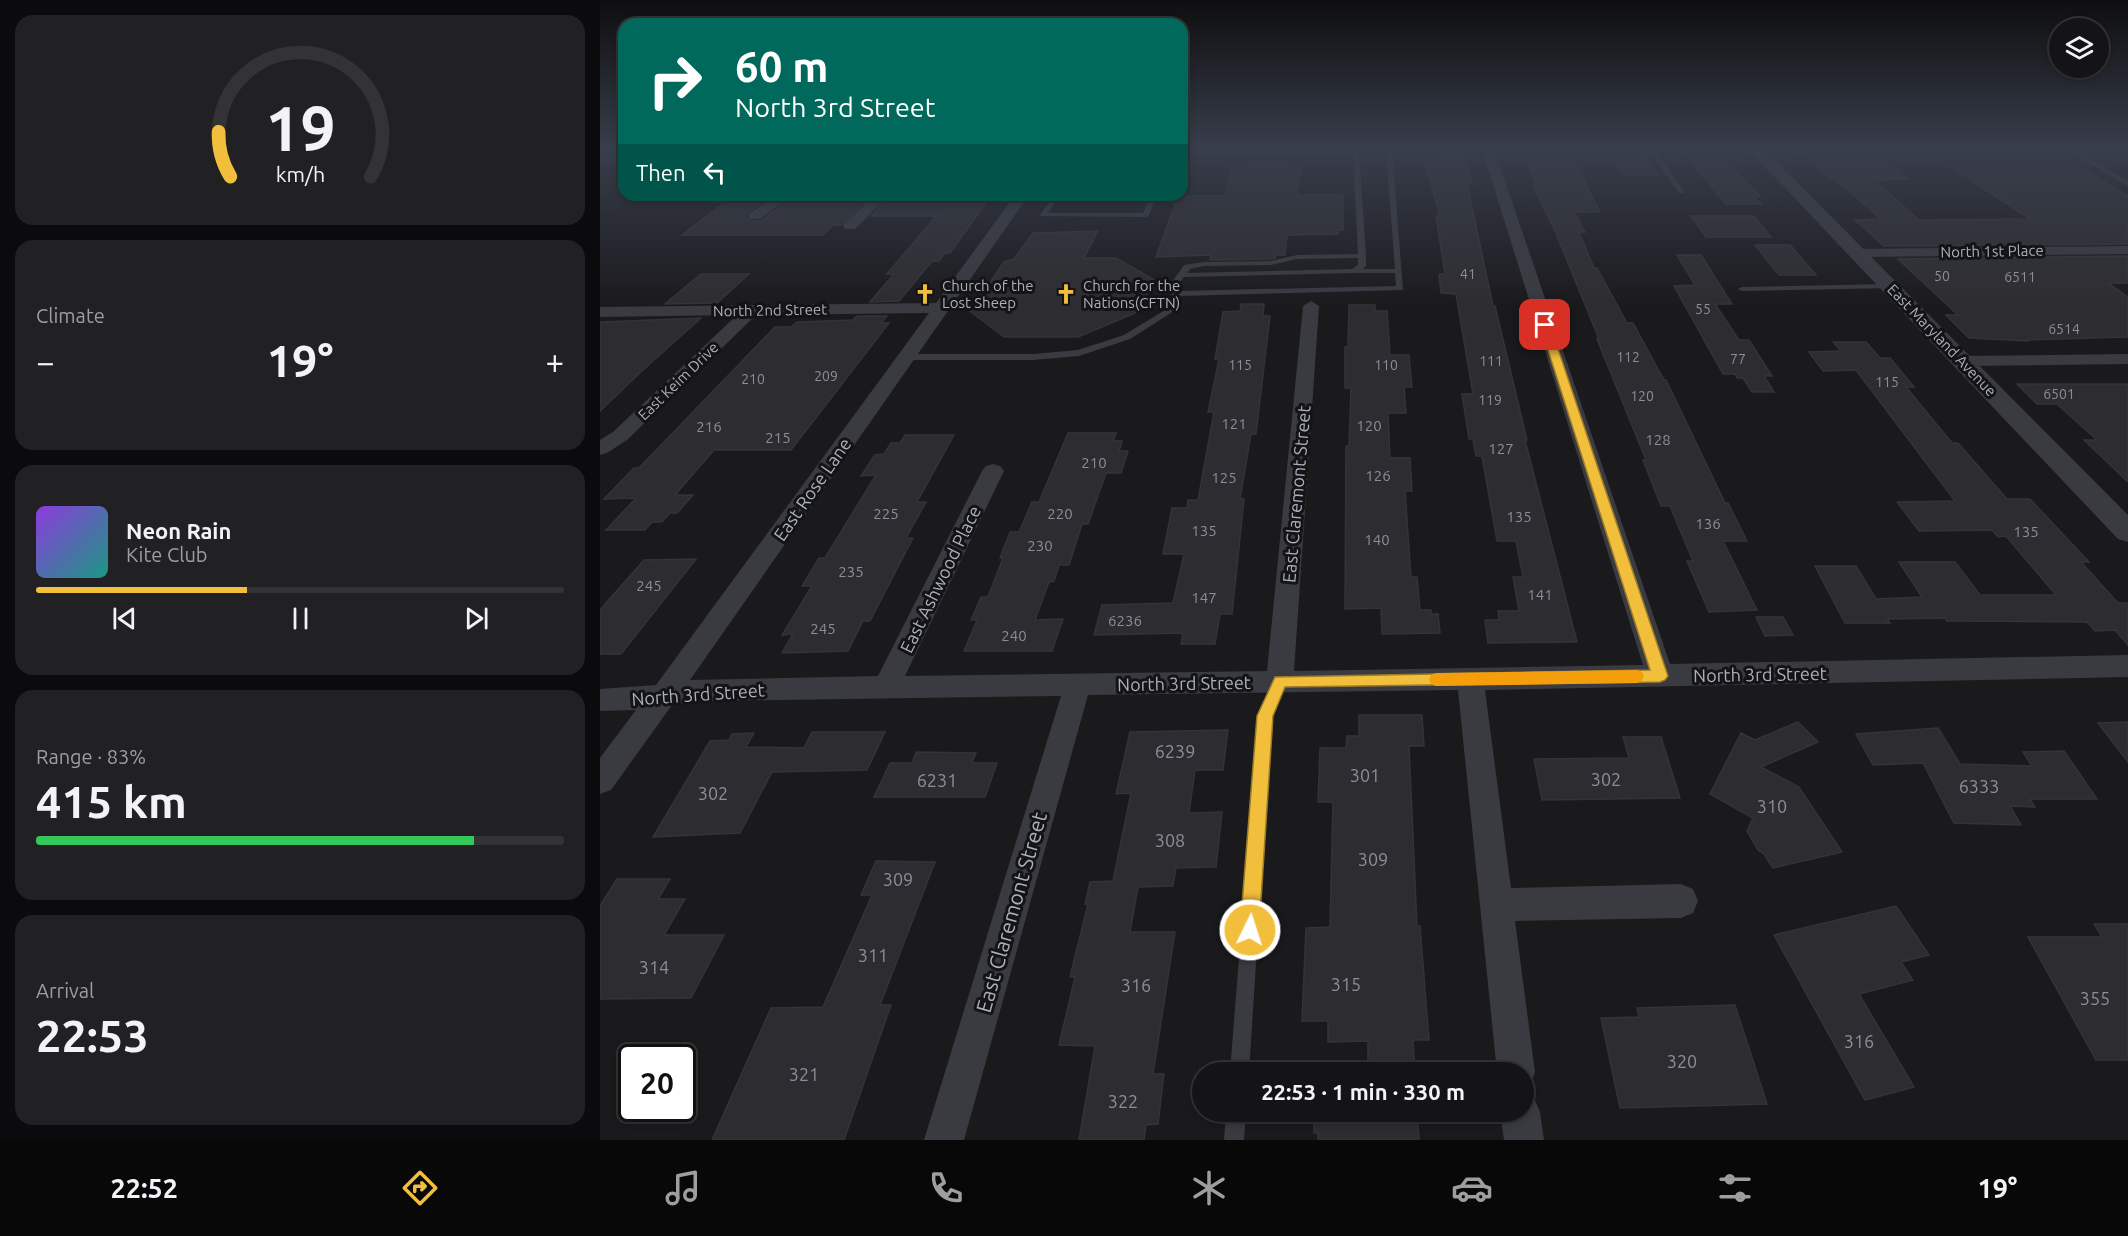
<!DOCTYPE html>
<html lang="en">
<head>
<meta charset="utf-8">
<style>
  :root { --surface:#141315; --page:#212022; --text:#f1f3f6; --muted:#9d9ea0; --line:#333234; --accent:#f1bf3c }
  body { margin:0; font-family:Ubuntu,sans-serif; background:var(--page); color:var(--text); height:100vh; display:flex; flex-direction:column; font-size:22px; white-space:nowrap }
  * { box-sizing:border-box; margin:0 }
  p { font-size:20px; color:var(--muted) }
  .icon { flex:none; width:33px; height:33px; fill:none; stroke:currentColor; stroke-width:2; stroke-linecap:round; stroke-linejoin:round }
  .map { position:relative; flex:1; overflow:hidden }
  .sheet { display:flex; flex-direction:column; gap:15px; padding:15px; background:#0b0a0c; width:600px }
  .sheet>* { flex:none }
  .banner { position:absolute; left:18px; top:18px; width:570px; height:183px; border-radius:18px; box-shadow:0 3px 9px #0003,0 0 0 2px var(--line); background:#00695c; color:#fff; overflow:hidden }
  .buttons { position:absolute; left:1449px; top:18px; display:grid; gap:12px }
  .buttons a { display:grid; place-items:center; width:60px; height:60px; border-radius:50%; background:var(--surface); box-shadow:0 3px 9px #0003,0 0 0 2px var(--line); font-size:30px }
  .speed { position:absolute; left:18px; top:1044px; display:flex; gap:12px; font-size:30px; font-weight:700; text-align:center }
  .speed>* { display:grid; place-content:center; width:78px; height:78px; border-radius:50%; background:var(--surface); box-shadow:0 3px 9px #0003,0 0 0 2px var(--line); line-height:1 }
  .speed .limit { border:3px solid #111; border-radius:9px; background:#fff; color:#111 }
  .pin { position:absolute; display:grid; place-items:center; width:51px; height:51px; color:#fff; margin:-26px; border-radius:12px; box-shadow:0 3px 9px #0006 }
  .me { position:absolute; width:66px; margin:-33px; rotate:4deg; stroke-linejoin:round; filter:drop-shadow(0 0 4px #0008) }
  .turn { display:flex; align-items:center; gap:21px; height:126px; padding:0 18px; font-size:27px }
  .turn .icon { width:78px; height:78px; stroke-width:2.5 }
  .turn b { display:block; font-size:42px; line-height:51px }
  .then { display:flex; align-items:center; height:57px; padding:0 18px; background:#0003; gap:12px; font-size:22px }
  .big { font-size:45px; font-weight:700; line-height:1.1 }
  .sheet .widget { flex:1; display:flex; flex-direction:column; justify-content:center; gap:9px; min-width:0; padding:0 21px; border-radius:18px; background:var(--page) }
  .sheet .dial { align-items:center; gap:0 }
  .dial svg { height:156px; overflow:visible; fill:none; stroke:var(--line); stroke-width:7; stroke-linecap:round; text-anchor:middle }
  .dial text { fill:var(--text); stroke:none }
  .song { display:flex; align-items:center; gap:18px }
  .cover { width:72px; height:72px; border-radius:9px; background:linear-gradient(135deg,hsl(270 70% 55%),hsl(170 70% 35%)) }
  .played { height:6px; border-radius:3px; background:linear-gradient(90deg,var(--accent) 40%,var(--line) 40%) }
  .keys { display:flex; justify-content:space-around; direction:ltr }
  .heat { display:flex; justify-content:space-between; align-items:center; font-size:33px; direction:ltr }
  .charge { height:9px; border-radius:4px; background:linear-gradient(90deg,#34c759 83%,var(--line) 0) }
  .trip { position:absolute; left:592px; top:1062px; width:342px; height:60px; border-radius:30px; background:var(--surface); box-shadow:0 3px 9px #0003,0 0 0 2px var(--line); font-weight:700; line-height:60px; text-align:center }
  .dock { display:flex; height:96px; justify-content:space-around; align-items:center; background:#080808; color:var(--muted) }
  .dock .icon { width:42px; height:42px }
  .dock .on { color:var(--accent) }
  .dock b { font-size:27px; color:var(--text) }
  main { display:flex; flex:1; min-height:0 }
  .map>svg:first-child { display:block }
</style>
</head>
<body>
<main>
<section class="sheet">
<div class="widget dial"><svg viewBox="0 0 100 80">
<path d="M14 69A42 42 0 1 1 86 69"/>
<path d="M14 69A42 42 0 0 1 8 46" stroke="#f1bf3c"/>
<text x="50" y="56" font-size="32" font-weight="700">19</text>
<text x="50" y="72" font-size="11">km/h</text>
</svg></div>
<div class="widget"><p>Climate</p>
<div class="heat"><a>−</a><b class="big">19°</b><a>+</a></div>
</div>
<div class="widget">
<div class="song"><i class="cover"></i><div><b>Neon Rain</b><p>Kite Club</p></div></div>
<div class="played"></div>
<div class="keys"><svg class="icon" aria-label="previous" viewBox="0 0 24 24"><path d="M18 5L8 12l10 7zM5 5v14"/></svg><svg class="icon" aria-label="pause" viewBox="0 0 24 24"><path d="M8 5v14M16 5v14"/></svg><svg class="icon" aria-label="next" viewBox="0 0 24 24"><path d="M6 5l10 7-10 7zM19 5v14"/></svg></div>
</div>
<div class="widget"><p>Range · 83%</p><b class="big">415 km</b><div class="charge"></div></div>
<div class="widget"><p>Arrival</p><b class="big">22:53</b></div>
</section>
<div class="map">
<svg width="1528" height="1140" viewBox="0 0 1528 1140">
  <rect width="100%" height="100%" fill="#1a191c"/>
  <path fill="#2d2c30" stroke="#343338" stroke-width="1.5" d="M1197 149H1271L1309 179 1274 180 1319 220 1430 219 1350 166 1479 167 1528 196V244L1284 246 1255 220 1281 219 1234 178H1229Z
    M1082 151H1115L1160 196H1153L1161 204H1126Z
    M862 153 872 184H867L893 306H895L927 440H925L977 642 888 643 885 620H899L898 611H919L913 577H923L916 541H897L882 456H876L873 439H869L862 394H873L856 294 841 293 839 274H845L836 216H840L823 154Z
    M927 157H972L1000 212H974L985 232H979L994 268H997L1027 323H1033L1064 380H1066L1125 503H1128L1147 541H1123L1157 610 1109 612 1087 561H1093L1070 506H1061L1043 460H1046L997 339H999L956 233 933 186H937L925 159Z
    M1011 157H1046L1058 175H1024Z
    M653 161H681L680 164H701L697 195H743V230H738V234L687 235 685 255H676L675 258 671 259 610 260 611 255 556 257 578 196H625L633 164H652Z
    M135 195H173L148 212 146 217 150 221H161L195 195H271L241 225H233L223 235H82Z
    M291 195H382L379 200H388L350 253H345L339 261H332L299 301 270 302 294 274H287L336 216H271Z
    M1091 216H1154L1171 237H1106Z
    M498 231 484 258H516L553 279 540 311 478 337H404L370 311 404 262 414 259 433 233Z
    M1155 245H1190L1216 275H1179Z
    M1077 255H1101L1132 304H1115L1139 340H1149L1172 376H1164L1174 392H1152L1143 378H1137L1135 374H1123L1074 286 1095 285Z
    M1528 256V283H1508L1528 297V337L1427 340 1429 341 1369 338 1346 315H1358L1298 259Z
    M101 274H149L117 303 65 304Z
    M641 304H664L663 316H670L656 434H651L640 499H644L632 614H620L615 644H581L583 633 494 635 502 605 573 603 584 554H563L572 508H587L588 500H598L614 412H608L619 359H615L623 312 640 311Z
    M749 305H775V311H787L790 355H809L812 387H804L806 413H788L790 458H810L812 491H805L811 577H817L820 610H831V614H838L840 633 782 634 781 608 745 609 746 446H749L751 388H745V347H748Z
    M257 316H287L281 323H289L191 450H114L75 495H93L77 513H70L62 522H52L45 530H6L36 498 4 499 34 468H39L175 327H191L197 322 253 320Z
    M101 318 43 370 0 411V322Z
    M1233 342H1266L1280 358H1290L1314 387H1306L1352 443H1358L1407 499H1430L1489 562H1481L1518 603H1528V645L1515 630 1495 631 1487 622 1347 621 1345 618 1287 619 1290 623H1245L1215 566H1256L1276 599 1322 597 1299 562H1355L1380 595H1456L1406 536 1398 537 1392 530 1319 531 1297 502 1355 501 1256 370 1223 371 1209 352 1241 351Z
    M1417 384H1528V482L1484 440H1497L1457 404H1437Z
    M468 433H516L513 441H522L519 451H528L521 473H506L488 524H482L469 565H459L454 581 449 582 435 620 463 619 452 651H364L377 620H371L381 597H388L403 558H400L410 532H419L432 502H439Z
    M305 435H354L317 502H326L306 538H313L270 621H263L248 651 182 653 193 634 182 635 212 586H202L219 558H225L276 475 261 476 275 455 284 454 291 443H300Z
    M96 559 21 654H0V610L44 560Z
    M1156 617H1183L1193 635 1165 636Z
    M759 715H822L824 746H809L817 926H820L829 1040H813L815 1072H768V1041L728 1042V1021H702L706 928 730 927 733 802H718L720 748H746L747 736H759Z
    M1198 722 1218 742 1161 767 1199 787 1242 852 1173 868 1164 854 1158 850 1147 831 1153 818 1110 794 1141 733 1155 740Z
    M1528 722V762L1498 723Z
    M1338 728 1360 764 1432 766 1423 752 1464 751 1497 799H1430L1435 807 1410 806 1421 825 1354 823 1323 763 1273 765 1256 734Z
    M628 730 623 770H595L589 813 622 812 616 867 576 868 573 886 538 887 530 932H575L553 1074H564L558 1124 546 1125 544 1140H479L495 1046 459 1045 475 977H470L488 904H485L490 882 513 881 531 793 516 794 530 732Z
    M212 732H285L267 770 172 772 140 833 53 837 110 741 129 740 132 734 154 733 146 747 204 748Z
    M1023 737H1061L1080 798 942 800 934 759 1029 758Z
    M316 752 376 753 372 763H397L385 797H274L290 763H312Z
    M276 861 335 862 280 1005H291L244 1140H112L171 1008 223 1007 272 895H261Z
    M17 879H70L58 899H85L64 935H124L91 998 0 999V906Z
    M1296 906 1329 955 1301 962 1313 980 1259 994 1314 1087 1265 1100 1174 935Z
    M1494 924H1528V1060H1496L1428 937H1502Z
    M1135 1005 1167 1104 1020 1108 1001 1018 1039 1017 1037 1008Z
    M714 1112H817L819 1140H718V1133H714Z"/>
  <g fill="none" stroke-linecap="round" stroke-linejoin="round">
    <path fill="#3a3b41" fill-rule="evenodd" d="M792 149 803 290 579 296 571 313 530 339 479 356 433 360H306L302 357 306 354H433L478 350 524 335 565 310 572 294V282L584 265 604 262 671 261 697 255 758 254 753 152 582 154V150ZM759 152H786L795 269H763L766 266V256ZM758 258V265L752 269 587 273 590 269 604 266 671 265 697 259ZM754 273H795L796 286 580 291V282L584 277Z
      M1048 149H1054L1084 192 1083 193H1079L1053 156 1025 153 1028 151 1050 152Z
      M1465 149H1473L1528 181V186Z
      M454 195H460L448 213H543L551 195H557L549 215 546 217 441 216 440 215Z
      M1289 284H1292V288L1142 291 1138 289 1142 287Z
      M680 676 685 677 687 681 672 716 649 1072H630L658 716 675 677Z
      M626 1112H646L644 1140H624Z"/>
    <path fill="#3a3b41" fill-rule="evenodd" d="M882 149H894L1070 664 1528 655V677L885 690 911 888 1081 884 1093 889 1098 901 1093 913 1081 918 915 921 935 1072 930 1086 924 1088V1072H897L858 690 488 695 364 1140H324L461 696 100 701 72 705 11 790 0 794V758L36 710 0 711V689L56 685 329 313 156 315 27 440 7 453 0 455V440L13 432 137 315 0 317V307L336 303 415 195H429L90 680 278 676 382 471 386 466 393 464 400 466 404 471 305 676 667 671 703 306 711 301 719 306 694 671 1043 665Z
      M177 195H193L160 219H150L148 216 150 213Z
      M274 195H289L255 229H245L243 226 245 223Z
      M1528 246V254L1256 257 1249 253 1256 249Z
      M1528 354V364L1362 366 1356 365 1353 361 1356 357 1362 356Z
      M924 1094 934 1098 940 1112 944 1140H904L900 1112H924Z"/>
    <path fill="#3a3b41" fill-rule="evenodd" d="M1148 149H1164L1528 515V542L1518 539Z"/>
  </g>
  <linearGradient id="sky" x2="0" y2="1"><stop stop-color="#0e0e0f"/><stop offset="0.48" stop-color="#383e4b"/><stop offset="1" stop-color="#383e4b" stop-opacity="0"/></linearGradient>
  <rect width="1528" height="309" fill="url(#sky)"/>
  <path fill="#f1bf3c" stroke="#9d7c27" stroke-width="1.5" d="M945 322 950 325 1068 676 1065 680 1060 682 685 687 673 716 659 930 657 937 650 940 643 937 640 930 657 716 675 677 1050 670 940 325Z"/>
  <path fill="#f59e0b" d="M1037 670 1042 672 1044 676 1042 681 1037 683 836 686 831 684 829 680 831 675 836 673Z"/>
  <defs>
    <g id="church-bare" transform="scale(1.62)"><path d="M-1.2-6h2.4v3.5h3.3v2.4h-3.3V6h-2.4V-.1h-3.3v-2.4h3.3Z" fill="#f1bf3c" stroke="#141417" stroke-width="2.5" paint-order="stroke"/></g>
  </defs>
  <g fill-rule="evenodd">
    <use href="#church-bare" x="325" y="294"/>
    <use href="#church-bare" x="466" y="294"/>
  </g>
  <g text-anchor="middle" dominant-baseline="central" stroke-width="6" stroke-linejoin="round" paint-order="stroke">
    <g font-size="14" fill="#8c8e98">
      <text x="868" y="274">41</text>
      <text x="1342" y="276">50</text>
      <text x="1420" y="277">6511</text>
      <text x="1103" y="309">55</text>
      <text x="1464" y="329">6514</text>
      <text x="1028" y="357">112</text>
      <text x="1138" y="359">77</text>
      <text x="891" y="361">111</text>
      <text x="640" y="365">115</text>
      <text x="786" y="365">110</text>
      <text x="226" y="376">209</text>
      <text x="153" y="379">210</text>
      <text x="1287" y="382">115</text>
      <text x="1459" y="394">6501</text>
      <text x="1042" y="396">120</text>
      <text x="890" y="400">119</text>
    </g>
    <g font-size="15" fill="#acb0bb" stroke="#141417">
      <text transform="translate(1392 251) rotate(-1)">North 1st Place</text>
      <text transform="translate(170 310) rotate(-1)">North 2nd Street</text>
      <text transform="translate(1342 340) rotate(46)">East Maryland Avenue</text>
      <text transform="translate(78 381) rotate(-44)">East Keim Drive</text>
    </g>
    <g font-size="15" fill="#acb0bb" stroke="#141417" text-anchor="start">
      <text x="342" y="285">Church of the<tspan x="342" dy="17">Lost Sheep</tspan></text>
      <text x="483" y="285">Church for the<tspan x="483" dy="17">Nations(CFTN)</tspan></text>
    </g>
    <g font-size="15" fill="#8c8e98">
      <text x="634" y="423">121</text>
      <text x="769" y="425">120</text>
      <text x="109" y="426">216</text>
      <text x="178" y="437">215</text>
      <text x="1058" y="439">128</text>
      <text x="901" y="448">127</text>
      <text x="494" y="462">210</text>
      <text x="778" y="475">126</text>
      <text x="624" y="477">125</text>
      <text x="286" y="513">225</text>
      <text x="460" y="513">220</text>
      <text x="919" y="516">135</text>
      <text x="1108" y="523">136</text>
      <text x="604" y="530">135</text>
      <text x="1426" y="531">135</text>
      <text x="777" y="539">140</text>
      <text x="440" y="545">230</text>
      <text x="251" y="571">235</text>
      <text x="49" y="585">245</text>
      <text x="940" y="594">141</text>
      <text x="604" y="597">147</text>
      <text x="525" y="620">6236</text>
      <text x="223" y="628">245</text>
      <text x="414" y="635">240</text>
    </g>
    <g font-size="18" fill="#acb0bb" stroke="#141417">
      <text transform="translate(212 489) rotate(-55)">East Rose Lane</text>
      <text transform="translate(696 494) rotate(-85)">East Claremont Street</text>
      <text transform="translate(340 579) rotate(-64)">East Ashwood Place</text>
      <text transform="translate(1160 674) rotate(-1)">North 3rd Street</text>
      <text transform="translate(584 683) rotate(-1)">North 3rd Street</text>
      <text transform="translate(98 694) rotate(-4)">North 3rd Street</text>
    </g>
    <g font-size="18" fill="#8c8e98">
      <text x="575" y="751">6239</text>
      <text x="765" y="775">301</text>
      <text x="1006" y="779">302</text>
      <text x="337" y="780">6231</text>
      <text x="1379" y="786">6333</text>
      <text x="113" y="793">302</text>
      <text x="1172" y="806">310</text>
      <text x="570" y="840">308</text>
      <text x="773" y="859">309</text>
      <text x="298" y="879">309</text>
      <text x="273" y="955">311</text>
      <text x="54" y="967">314</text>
      <text x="746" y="984">315</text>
      <text x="536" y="985">316</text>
      <text x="1495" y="998">355</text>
      <text x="1259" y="1041">316</text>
      <text x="1082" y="1061">320</text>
      <text x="204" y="1074">321</text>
      <text x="523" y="1101">322</text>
    </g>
    <g font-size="21" fill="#acb0bb" stroke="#141417">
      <text transform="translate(411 912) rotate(-74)">East Claremont Street</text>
    </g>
  </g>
</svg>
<div class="buttons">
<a><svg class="icon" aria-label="layers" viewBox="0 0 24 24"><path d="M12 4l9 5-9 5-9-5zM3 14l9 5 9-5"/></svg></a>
</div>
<div class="speed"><div class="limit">20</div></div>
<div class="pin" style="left:945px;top:325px;background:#d93025"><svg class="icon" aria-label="arrive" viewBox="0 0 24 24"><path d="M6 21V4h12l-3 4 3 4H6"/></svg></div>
<svg class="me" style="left:650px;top:930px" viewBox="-20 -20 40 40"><circle r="17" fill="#f1bf3c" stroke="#fff" stroke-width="3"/><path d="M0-11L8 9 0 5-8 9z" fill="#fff"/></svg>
<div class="trip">22:53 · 1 min · 330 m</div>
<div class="banner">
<div class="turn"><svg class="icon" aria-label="right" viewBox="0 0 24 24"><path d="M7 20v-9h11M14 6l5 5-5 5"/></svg><div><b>60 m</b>North 3rd Street</div></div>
<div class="then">Then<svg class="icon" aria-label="left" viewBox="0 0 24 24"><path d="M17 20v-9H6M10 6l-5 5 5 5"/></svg></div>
</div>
</div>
</main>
<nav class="dock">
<b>22:52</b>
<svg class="icon on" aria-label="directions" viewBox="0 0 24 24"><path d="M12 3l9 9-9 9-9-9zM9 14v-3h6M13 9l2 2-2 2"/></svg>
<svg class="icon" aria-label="music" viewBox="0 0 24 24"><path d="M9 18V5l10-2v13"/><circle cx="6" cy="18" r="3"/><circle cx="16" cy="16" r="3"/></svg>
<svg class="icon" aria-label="phone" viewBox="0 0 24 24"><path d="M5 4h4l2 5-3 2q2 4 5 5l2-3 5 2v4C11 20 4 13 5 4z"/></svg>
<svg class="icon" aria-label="climate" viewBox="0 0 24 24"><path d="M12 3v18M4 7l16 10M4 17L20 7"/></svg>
<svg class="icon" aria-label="car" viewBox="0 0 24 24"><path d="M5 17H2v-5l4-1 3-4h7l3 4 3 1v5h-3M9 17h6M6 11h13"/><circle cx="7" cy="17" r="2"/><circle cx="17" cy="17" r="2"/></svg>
<svg class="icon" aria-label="filters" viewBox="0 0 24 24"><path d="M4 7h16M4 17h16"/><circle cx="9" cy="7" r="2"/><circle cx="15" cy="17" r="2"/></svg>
<b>19°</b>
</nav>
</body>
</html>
